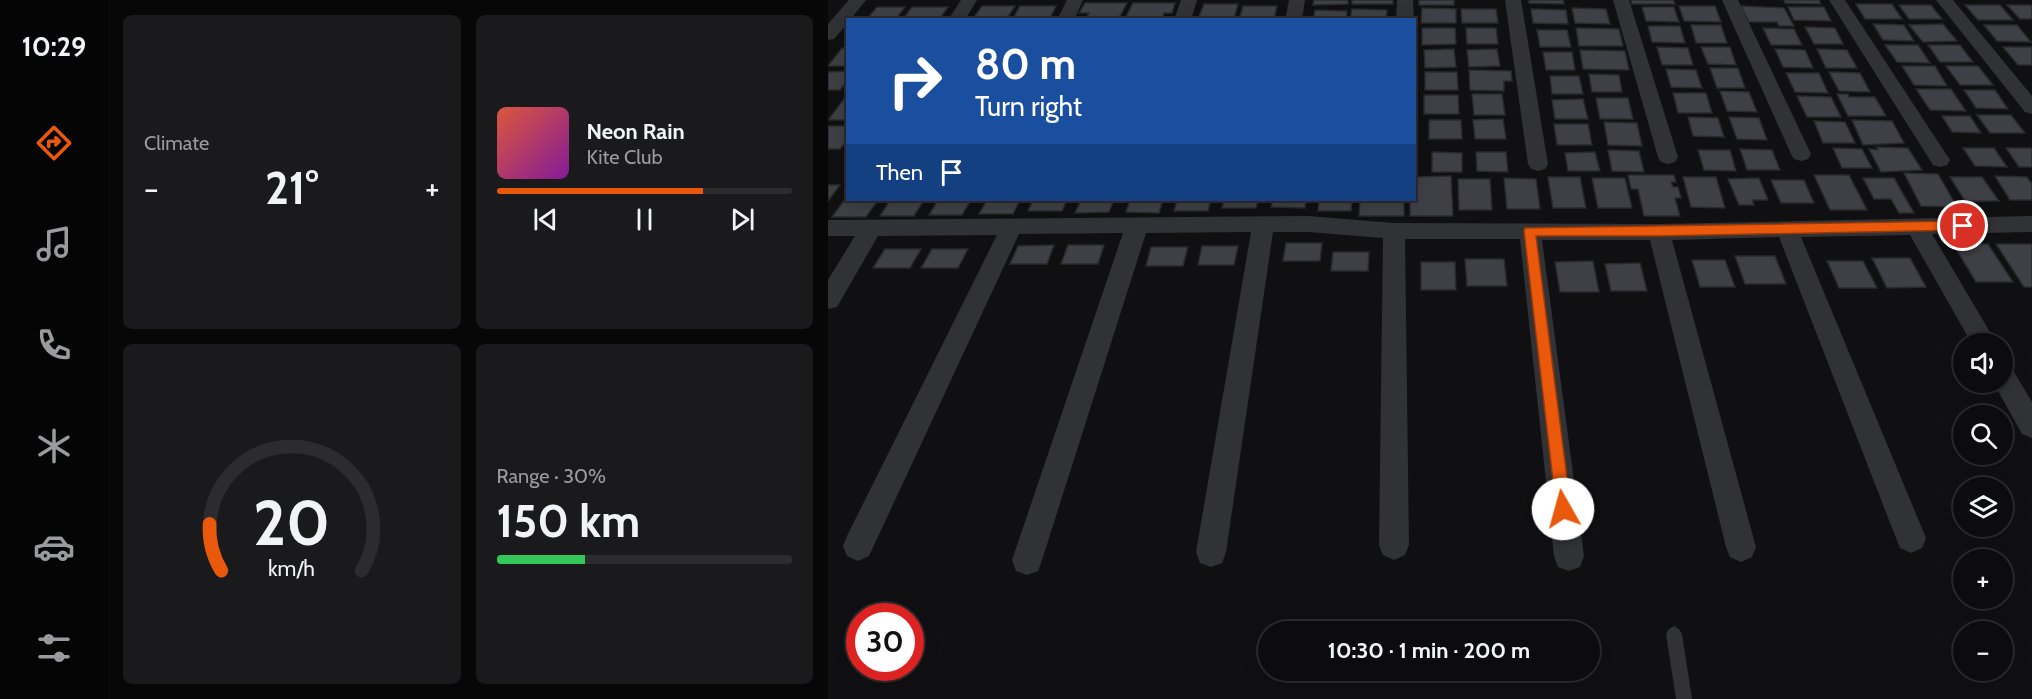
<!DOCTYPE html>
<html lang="en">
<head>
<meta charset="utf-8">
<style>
  :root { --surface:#0c0c0e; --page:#1a1a1c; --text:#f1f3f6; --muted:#9a9b9e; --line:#2c2c2e; --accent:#ea580c }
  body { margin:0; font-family:Cabin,sans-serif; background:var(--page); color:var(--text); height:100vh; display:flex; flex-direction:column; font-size:22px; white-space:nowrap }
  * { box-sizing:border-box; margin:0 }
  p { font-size:20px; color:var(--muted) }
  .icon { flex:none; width:33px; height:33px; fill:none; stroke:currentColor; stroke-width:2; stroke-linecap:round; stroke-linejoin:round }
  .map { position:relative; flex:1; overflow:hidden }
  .side { display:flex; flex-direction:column; gap:15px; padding:15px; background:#070708; width:720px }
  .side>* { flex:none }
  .guide { position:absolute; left:18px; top:18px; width:570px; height:183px; border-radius:0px; box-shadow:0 3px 15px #0003,0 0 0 2px var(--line); background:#1a4fa0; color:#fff; overflow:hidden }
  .buttons { position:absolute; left:1125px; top:333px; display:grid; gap:12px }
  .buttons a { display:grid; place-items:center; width:60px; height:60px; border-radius:50%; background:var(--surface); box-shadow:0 3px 15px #0003,0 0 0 2px var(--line); font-size:30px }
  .speed { position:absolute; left:18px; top:603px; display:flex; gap:12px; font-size:30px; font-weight:700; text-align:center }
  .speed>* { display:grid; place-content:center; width:78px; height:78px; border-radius:50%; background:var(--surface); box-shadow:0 3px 15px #0003,0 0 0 2px var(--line); line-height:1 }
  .speed .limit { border:9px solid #d22; background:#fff; color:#111 }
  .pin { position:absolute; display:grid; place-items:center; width:51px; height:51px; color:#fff; margin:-26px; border:3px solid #fff; border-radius:50%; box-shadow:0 2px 6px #0007 }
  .me { position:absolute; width:66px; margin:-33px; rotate:353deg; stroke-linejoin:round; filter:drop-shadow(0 0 4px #0008) }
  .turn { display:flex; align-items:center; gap:21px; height:126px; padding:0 30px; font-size:27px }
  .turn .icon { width:78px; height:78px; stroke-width:2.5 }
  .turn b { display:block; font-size:42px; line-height:51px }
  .then { display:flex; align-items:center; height:57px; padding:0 30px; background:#0003; gap:12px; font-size:22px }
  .big { font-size:45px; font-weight:700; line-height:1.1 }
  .side .card { flex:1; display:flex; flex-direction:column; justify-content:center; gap:9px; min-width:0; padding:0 21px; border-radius:9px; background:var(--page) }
  .side .dial { align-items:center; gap:0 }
  .dial svg { height:156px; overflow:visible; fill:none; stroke:var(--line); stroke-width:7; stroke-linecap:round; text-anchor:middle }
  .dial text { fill:var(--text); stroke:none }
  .song { display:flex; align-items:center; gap:18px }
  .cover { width:72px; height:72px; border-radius:9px; background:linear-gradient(135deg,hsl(10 70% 55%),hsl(290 70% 35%)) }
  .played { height:6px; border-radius:3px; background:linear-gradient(90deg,var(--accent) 70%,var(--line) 70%) }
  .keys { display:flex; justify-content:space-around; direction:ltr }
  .heat { display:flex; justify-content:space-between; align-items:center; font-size:33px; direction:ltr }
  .charge { height:9px; border-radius:4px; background:linear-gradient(90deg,#34c759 30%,var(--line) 0) }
  .side .tiles { flex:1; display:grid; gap:15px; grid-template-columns:repeat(2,1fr) }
  .trip { position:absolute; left:430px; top:621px; width:342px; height:60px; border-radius:30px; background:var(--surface); box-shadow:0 3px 15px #0003,0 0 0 2px var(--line); font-weight:700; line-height:60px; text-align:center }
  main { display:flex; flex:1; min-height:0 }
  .tabs { display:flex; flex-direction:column; width:108px; justify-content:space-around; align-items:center; background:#050506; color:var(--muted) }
  .tabs .icon { width:42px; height:42px }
  .tabs .active { color:var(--accent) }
  .tabs b { font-size:27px; color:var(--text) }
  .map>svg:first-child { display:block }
</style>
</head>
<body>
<main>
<nav class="tabs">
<b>10:29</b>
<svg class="icon active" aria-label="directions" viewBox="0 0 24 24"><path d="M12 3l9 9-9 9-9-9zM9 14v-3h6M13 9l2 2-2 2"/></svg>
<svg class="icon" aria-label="music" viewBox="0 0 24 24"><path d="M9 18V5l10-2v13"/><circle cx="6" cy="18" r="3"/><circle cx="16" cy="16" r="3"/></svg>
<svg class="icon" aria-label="phone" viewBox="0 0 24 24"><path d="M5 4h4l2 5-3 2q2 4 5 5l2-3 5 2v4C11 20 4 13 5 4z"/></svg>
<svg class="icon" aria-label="climate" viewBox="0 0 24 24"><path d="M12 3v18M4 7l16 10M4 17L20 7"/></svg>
<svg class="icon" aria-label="car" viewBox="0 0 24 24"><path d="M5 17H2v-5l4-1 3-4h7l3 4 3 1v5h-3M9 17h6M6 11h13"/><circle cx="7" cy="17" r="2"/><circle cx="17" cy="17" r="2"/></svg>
<svg class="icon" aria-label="filters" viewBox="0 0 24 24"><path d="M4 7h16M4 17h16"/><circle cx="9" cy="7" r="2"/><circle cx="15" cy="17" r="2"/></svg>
</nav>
<section class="side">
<div class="tiles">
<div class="card"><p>Climate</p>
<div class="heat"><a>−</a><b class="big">21°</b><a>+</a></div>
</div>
<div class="card">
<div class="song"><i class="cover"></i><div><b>Neon Rain</b><p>Kite Club</p></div></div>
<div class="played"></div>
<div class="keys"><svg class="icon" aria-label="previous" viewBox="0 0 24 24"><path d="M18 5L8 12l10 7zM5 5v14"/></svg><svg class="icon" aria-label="pause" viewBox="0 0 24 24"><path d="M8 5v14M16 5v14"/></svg><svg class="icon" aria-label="next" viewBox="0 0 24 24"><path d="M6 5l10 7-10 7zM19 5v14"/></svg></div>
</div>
<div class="card dial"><svg viewBox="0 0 100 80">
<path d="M14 69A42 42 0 1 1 86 69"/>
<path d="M14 69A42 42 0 0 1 8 45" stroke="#ea580c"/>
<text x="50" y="56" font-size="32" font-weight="700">20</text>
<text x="50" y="72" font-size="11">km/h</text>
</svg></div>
<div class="card"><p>Range · 30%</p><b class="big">150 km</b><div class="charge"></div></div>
</div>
</section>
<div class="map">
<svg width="1204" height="699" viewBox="0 0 1204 699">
  <rect width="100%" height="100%" fill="#101012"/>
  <path fill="#3f4045" stroke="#2a2a2d" stroke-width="1.5" d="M486 0H520V4L485 5Z
    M524 0H565V4H524Z
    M591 0H626V5H591Z
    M701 0H735L736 4 701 3Z
    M803 0H845L847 4H804Z
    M956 0H991L993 4 957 3Z
    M257 3H299L291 18H258L261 13H251Z
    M305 3H347L344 13H336L335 17H298Z
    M376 4H410L406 19H370Z
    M1028 4H1064L1074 19H1037Z
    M1071 5H1103L1114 19H1081Z
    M1137 5H1172L1185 20H1150Z
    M1179 5H1204V19H1192Z
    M154 6H187L178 20H144Z
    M192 6H228L221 20H184Z
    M415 6H449L446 20H411Z
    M851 6H887L893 22 856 21Z
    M913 6 956 8 966 26H951L949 22H921Z
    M49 7H77L67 20H38Z
    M84 7H120L111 20H74Z
    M814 7H846L851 22 818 21Z
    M960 7H996L1003 21 966 20Z
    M594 8 628 9V23H593Z
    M744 8 778 9 782 24 747 23Z
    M524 9 559 10 558 20H522Z
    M633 9H668L670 23H634Z
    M703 9 738 10 740 24 705 23Z
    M487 10 519 11 518 20H485Z
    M1045 24 1076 25 1086 41 1055 40Z
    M1115 24 1129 41 1095 42 1081 25Z
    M863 25H893L899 43H868Z
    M1156 25H1189L1203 42 1169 41Z
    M820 26H852L857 43 824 42Z
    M977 27 1007 28 1015 44H986Z
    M594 28H627L628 44 594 45Z
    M638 28H668L670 44H639Z
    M748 28 791 29 795 46H751Z
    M935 28 966 29 974 45H943Z
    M709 30H739L743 47H712Z
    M1057 45H1090L1102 63 1069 62Z
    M1100 45H1132L1145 62H1112Z
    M829 47 860 48 865 65H834Z
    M873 47H902L908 65 880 64Z
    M1175 47H1204V65H1190Z
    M14 48H20V66H0Z
    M626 49 628 67 597 68 596 50Z
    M669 49 672 66 641 67 639 50Z
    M947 49 977 50 985 68 955 67Z
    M989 49 1019 50 1029 68H998Z
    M752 50 797 51 801 70 755 69Z
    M715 52H744L747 70H718Z
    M1074 66H1107L1119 86 1086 85Z
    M1118 66H1150L1165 85H1132Z
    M882 68H910L917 88H889Z
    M838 69 868 70 874 88 843 87Z
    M641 70 683 71 684 81H676V91L642 90Z
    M20 71V80L12 90H0V72Z
    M597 72H629L630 90H597Z
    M1001 72 1032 73 1042 92 1011 91Z
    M958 73H991L1000 93 967 92Z
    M761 74 791 75 794 92H764Z
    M722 76H751L755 94H724Z
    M1088 89H1123L1138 111 1102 110Z
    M1136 90H1167L1180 109 1148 108Z
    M892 91 921 92 929 112 899 111Z
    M845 93H878L884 113H850Z
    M644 94H674L677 115H646Z
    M1009 94H1020L1021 97H1047L1058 116H1020Z
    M596 95H630L631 114H596Z
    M969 96 1003 97 1013 117H979Z
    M768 98H800L805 119H772Z
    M16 99H20V120H0Z
    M755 99 760 119H727L724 100Z
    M1149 115H1183L1197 133H1162Z
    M1114 116H1142L1153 133 1124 132Z
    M860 117 890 118 896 137 865 136Z
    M901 117 931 118 939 140 909 139Z
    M675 119 678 139H647L645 120Z
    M601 120H633L634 139H601Z
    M1024 120 1064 121 1076 143 1035 145Z
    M986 121 1017 122 1027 143H995Z
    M776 122 809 123 814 146 780 145Z
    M726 124H760L764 145H729Z
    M0 126H20V139L12 149H0Z
    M1049 147 1080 148 1094 170 1053 172 1041 149 1050 150Z
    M1005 148 1034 149 1044 168H1014Z
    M1135 148H1166L1179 167 1147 166Z
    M1178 148H1204V167H1191Z
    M912 149 944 150 952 170H919Z
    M780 150 811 151 816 172 784 171Z
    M870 150H902L908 171 876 170Z
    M604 152 634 153V172H604Z
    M648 152H678L680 172 649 171Z
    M767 152 772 171H740L737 153Z
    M1076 173 1110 174 1129 207 1093 206Z
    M800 175H846L848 182H843L845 187H850L853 198H847L852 216H816L810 189H803Z
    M986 175H1021L1039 210H1002Z
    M623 176 625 216H582V200H586V177Z
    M1167 176 1199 177 1204 184V200H1182Z
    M720 177H752L758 208H725Z
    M855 177H888L897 208 863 207Z
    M1122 177H1154L1171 201H1137Z
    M676 178 708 179 712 209H679Z
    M764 178H797L804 208H770Z
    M931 178 940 200H924L926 205H911L900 179Z
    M1035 178H1066L1086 213H1071L1063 199H1046Z
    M630 179H662L664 210H631Z
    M943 180H976L986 203H953Z
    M0 185H12L0 201Z
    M20 195V200H50L38 217H4Z
    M62 200H96L86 216H52Z
    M110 200H143L134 215H101Z
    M159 200H192L185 214H151Z
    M205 200H239L234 211H200Z
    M253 200H286L281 212 247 213Z
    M302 200H335L331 213 298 212Z
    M349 200H383L380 211H346Z
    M396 200H430L428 208H394Z
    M445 200H478L477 208 443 207Z
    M491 200H524L523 211H490Z
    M532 200H576V216H531Z
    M458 243H494L492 261H455Z
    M1125 244H1160L1185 282H1148Z
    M1168 244H1204V287H1196Z
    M226 245 219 264H182L190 246Z
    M240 245H276L270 264H233Z
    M374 246H410L406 265H370Z
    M323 247H360L355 266H318Z
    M57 249H93L82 268H45Z
    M104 249H140L130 268H93Z
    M505 252H541L540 271H503Z
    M907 256H947L958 284H917Z
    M1044 258H1082L1098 287 1059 288Z
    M637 259H676L679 286H639Z
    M864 260H897L907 287H872Z
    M765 261 771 292H732L727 262Z
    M999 261H1035L1049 288H1011Z
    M593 262H627L628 290H593Z
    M812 263 819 291H783L777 264Z"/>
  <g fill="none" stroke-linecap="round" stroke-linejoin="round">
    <path fill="#313236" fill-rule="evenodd" d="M846 626 851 629 854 634 864 699H848L838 634 841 629Z"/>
    <path fill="#313236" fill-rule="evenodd" d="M21 0H38L22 20H20V23L6 39 0 40V24Z
      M133 0H149L137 20H120Z
      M239 0H255L246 20H229Z
      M353 0H369L363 20H346Z
      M461 0H477L474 20H457Z
      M569 0H585L586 20H568Z
      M677 0H693L720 164 717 169 710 171 703 169 700 164Z
      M785 0H801L850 157 847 162 840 164 833 162 830 157Z
      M894 0H910L983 154 980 159 973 161 966 159 963 154Z
      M1001 0H1017L1122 160 1119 165 1112 167 1105 165Z
      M1108 0H1125L1204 96V114L1197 112Z
      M480 216 566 223 831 224 1204 216V232L1104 234 1169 344H1144L1082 235 973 237 1098 538 1094 548 1083 553 1072 548 1068 538 951 237 844 240 928 547 924 557 913 562 902 557 898 547 822 240H714L756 556 752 567 741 571 730 567 726 556 692 239H577L581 545 577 555 566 560 555 555 551 545 555 238 480 232H445L398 552 394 563 383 567 372 563 368 552 423 232 318 233 214 560 210 571 199 575 188 571 184 560 295 233 191 234 41 556 30 561 19 556 15 546 19 536 169 235 50 236 9 307 0 309V280L27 236H0V220Z
      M1174 364 1183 367 1204 402V438L1194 434 1165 382H1174Z"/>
  </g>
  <path fill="#ea580c" stroke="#983908" stroke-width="1.5" d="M1135 221 1141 226 1135 230 831 236H708L743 509 741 515 735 517 729 515 696 231 697 228Z"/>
</svg>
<div class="buttons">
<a><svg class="icon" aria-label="sound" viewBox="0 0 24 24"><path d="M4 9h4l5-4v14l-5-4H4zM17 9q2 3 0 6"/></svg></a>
<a><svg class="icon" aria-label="search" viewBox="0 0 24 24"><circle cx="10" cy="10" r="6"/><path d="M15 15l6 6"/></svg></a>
<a><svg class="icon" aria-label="layers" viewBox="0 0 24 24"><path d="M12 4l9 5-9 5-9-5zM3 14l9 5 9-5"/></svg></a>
<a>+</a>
<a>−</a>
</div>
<div class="speed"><div class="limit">30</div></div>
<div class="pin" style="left:1135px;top:226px;background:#d93025"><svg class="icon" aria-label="arrive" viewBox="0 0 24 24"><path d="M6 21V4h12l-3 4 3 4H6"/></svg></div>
<svg class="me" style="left:735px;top:509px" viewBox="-20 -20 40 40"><circle r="19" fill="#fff"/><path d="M0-13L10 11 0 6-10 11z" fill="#ea580c"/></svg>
<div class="trip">10:30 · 1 min · 200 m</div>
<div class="guide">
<div class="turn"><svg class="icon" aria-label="right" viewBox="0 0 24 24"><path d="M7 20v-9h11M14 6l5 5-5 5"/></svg><div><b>80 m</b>Turn right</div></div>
<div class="then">Then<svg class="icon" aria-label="arrive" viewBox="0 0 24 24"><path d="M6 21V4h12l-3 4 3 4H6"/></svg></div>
</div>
</div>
</main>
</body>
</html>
